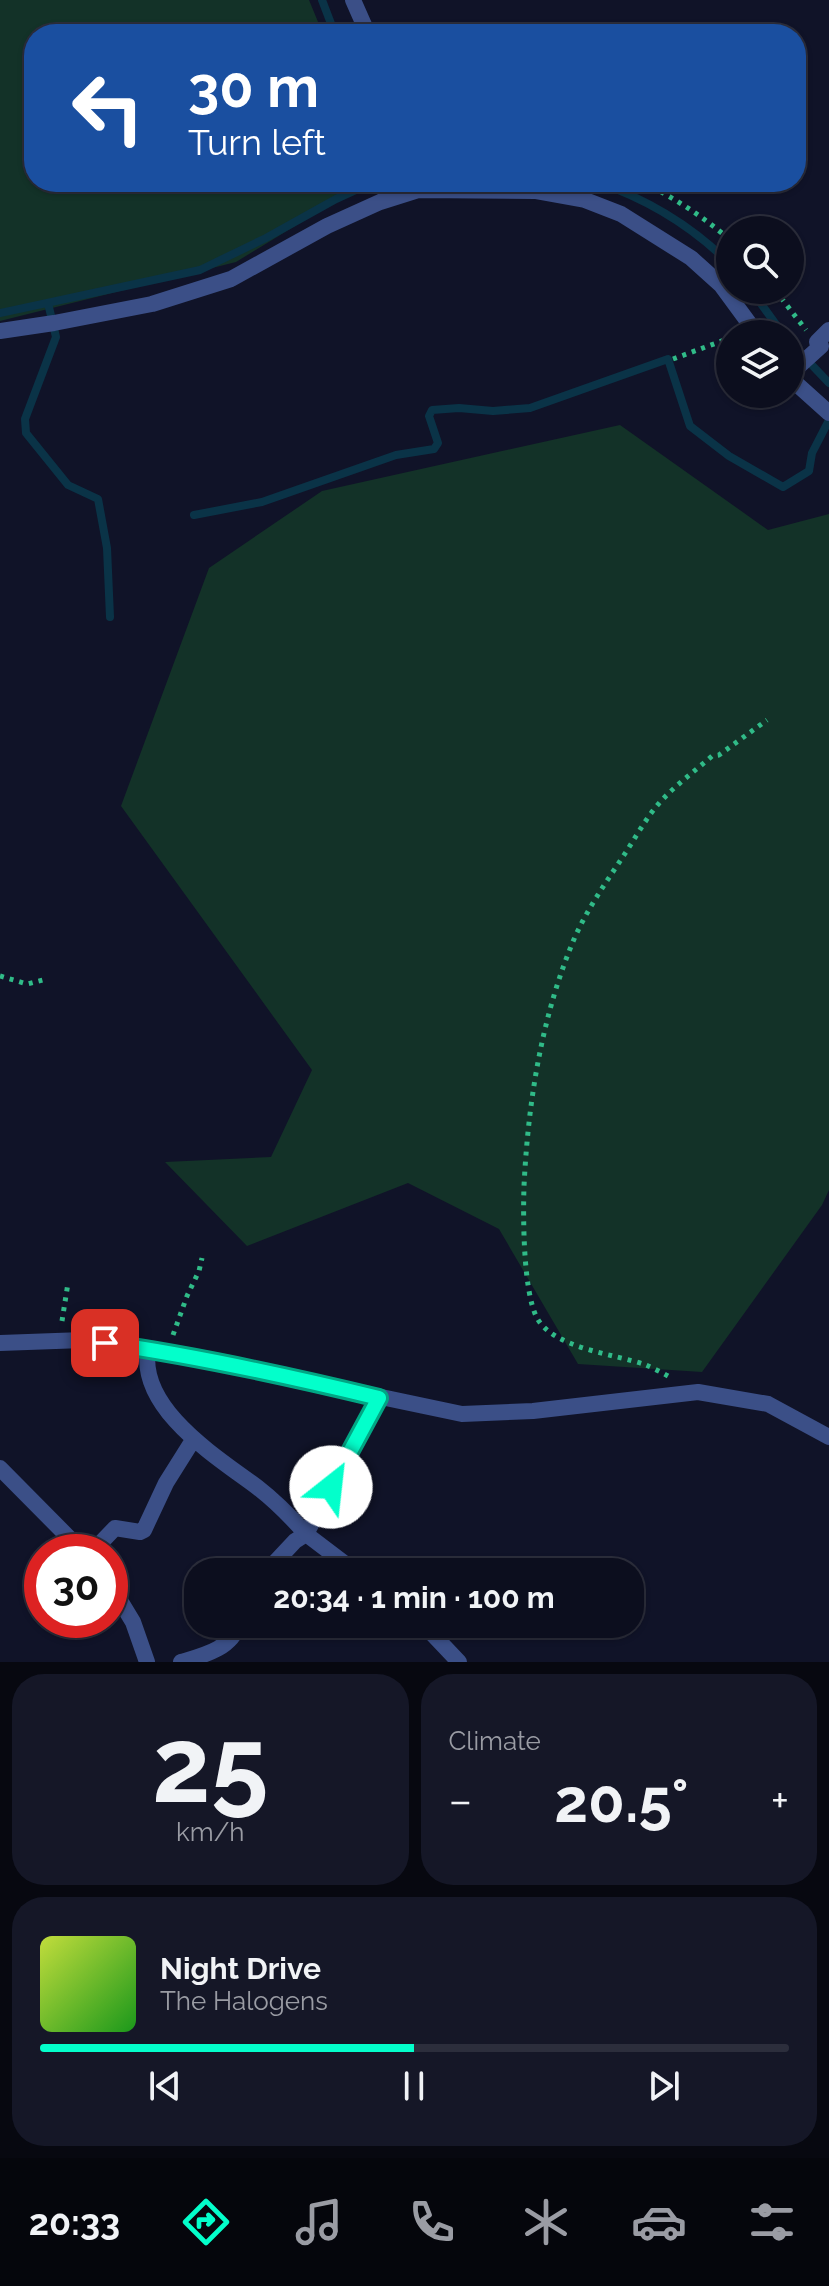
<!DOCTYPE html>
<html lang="en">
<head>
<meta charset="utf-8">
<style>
  :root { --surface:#0c0e1e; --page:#151727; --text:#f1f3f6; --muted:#9a9ca4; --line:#2c2e3c; --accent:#03ffcb }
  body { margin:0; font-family:Raleway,sans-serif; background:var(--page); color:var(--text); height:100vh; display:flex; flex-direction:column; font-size:30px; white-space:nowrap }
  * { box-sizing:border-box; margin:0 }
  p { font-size:26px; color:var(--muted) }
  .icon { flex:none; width:44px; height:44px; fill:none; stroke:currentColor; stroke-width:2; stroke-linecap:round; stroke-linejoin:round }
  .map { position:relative; height:1662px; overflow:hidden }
  .side { display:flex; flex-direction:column; gap:12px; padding:12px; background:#070810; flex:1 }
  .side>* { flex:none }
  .top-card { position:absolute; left:24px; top:24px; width:782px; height:168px; border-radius:32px; box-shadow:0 2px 6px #0004,0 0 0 2px var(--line); background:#1a4fa0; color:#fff; overflow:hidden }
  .fabs { position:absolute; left:716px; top:216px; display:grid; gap:16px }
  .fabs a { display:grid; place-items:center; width:88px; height:88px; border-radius:50%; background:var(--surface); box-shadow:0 2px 6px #0004,0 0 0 2px var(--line); font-size:40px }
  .speed { position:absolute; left:24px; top:1534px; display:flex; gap:16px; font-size:40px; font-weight:700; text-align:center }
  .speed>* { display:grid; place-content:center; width:104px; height:104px; border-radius:50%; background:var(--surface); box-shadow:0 2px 6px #0004,0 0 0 2px var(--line); line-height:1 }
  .speed .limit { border:12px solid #d22; background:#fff; color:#111 }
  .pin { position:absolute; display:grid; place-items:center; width:68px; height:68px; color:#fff; margin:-34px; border-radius:16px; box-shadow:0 4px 12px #0006 }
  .me { position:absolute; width:88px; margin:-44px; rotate:29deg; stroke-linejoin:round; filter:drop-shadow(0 0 6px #0008) }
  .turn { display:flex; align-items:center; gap:28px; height:168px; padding:0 32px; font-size:36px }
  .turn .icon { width:104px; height:104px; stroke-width:2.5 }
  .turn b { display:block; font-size:56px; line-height:68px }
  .big { font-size:60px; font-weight:700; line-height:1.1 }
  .side .card { flex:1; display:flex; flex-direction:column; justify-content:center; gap:12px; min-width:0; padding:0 28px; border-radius:32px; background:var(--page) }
  .side .dial { align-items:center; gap:0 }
  .dial b { font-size:104px; line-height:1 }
  .song { display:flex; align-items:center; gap:24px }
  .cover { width:96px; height:96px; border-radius:12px; background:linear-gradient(135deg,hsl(70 70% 55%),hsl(120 70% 35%)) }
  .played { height:8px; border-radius:4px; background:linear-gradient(90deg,var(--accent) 50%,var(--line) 50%) }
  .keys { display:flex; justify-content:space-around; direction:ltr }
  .heat { display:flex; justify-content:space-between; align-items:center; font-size:44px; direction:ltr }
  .side .tiles { flex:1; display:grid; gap:12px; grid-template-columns:1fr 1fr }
  .card:last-child { grid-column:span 2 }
  .trip { position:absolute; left:184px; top:1558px; width:460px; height:80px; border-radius:32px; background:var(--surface); box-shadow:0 2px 6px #0004,0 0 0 2px var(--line); font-weight:700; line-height:80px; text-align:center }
  .dock { display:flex; height:128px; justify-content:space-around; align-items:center; background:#05060c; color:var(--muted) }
  .dock .icon { width:56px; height:56px }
  .dock .active { color:var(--accent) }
  .dock b { font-size:36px; color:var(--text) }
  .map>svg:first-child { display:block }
</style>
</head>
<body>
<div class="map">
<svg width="829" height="1662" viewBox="0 0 829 1662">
  <rect width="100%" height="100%" fill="#101328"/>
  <path fill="#133228" d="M0 0H309L323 34H34V182H367L236 262 0 321Z
    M620 425 768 530 829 514V1190L822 1205 702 1372 578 1364 499 1229 408 1183 247 1246 165 1162 271 1157 312 1070 121 806 209 568 322 491Z"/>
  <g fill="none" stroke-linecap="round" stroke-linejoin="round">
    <path stroke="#0a3347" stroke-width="8" d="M322 0 335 34
      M597 182C647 199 693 227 730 264
      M751 290 783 334
      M48 303 56 337 25 419 26 433 68 485 98 499 107 548 110 617
      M0 313 200 270 266 238 336 199 373 182
      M790 342 829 383
      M194 515 262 502 396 455 434 449 438 443 429 416 432 410 459 408 493 411 530 408 668 359 690 426 729 456 783 487 809 471 812 453 829 420"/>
    <path stroke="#30bb88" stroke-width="5" stroke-dasharray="4 6" stroke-linecap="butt" d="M643 182C674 198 704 217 730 240
      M775 290 806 330
      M673 359 730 338
      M0 976 27 984 47 979
      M62 1321 68 1283
      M173 1335 187 1296 199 1271 202 1258
      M668 1376C661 1372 653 1368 646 1365 616 1354 554 1349 537 1318 523 1291 523 1217 524 1186 528 1104 541 1020 572 944 585 912 605 884 624 855 636 837 647 816 662 800 677 784 695 771 712 756L719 755 767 720
      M267 1624 271 1627"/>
    <path stroke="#3b4f87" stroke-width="16" d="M148 1349C138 1409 217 1457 257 1487 275 1501 291 1517 306 1534L295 1541 266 1572
      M92 1552 115 1528 140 1532 144 1530 166 1483 193 1440
      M181 1662C204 1655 231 1649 239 1624"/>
    <path stroke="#3b4f87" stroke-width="16" d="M353 0 368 34
      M0 331 54 323 152 304 231 279 327 226 380 202 418 190 535 191 585 200 621 214 691 258 721 285 757 334
      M790 374 821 346 817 342 829 330
      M790 378 829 413
      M0 1343 83 1340 167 1352 462 1414 533 1411 698 1392 768 1404 829 1437
      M0 1468 83 1552
      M356 1572 306 1534 379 1398
      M110 1584 133 1622 147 1662
      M423 1624 459 1662"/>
  </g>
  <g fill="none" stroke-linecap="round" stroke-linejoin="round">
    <g stroke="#02a684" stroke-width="20">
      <path id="route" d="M105 1343C197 1356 288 1376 379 1398L331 1487"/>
    </g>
    <use href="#route" stroke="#03ffcb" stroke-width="14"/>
  </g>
</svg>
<div class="fabs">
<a><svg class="icon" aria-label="search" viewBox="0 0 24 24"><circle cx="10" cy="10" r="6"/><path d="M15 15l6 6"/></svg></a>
<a><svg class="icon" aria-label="layers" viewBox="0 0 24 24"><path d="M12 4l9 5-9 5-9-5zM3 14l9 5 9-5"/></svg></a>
</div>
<div class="speed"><div class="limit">30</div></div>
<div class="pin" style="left:105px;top:1343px;background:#d93025"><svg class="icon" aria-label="arrive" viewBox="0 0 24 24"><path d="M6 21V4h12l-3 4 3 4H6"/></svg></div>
<svg class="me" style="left:331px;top:1487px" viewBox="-20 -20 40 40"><circle r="19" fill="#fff"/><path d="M0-13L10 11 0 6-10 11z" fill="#03ffcb"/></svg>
<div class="trip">20:34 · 1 min · 100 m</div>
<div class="top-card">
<div class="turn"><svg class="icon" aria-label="left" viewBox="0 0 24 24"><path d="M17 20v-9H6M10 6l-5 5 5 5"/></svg><div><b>30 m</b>Turn left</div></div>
</div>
</div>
<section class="side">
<div class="tiles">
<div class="card dial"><b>25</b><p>km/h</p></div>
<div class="card"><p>Climate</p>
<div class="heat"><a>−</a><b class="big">20.5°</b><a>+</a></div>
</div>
<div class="card">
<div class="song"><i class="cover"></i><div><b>Night Drive</b><p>The Halogens</p></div></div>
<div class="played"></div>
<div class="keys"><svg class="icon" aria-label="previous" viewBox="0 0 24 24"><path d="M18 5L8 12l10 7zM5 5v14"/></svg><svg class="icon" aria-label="pause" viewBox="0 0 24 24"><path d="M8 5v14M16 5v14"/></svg><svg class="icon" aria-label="next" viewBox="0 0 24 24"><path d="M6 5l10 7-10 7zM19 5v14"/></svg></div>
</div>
</div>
</section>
<nav class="dock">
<b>20:33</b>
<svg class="icon active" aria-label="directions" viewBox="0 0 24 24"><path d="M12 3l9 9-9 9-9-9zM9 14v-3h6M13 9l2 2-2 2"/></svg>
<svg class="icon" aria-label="music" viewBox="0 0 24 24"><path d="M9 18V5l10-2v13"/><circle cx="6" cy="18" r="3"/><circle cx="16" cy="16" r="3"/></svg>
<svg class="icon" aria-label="phone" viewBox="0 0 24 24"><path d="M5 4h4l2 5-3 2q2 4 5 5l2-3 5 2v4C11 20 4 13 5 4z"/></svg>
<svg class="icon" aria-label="climate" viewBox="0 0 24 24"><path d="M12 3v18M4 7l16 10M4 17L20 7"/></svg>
<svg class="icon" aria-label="car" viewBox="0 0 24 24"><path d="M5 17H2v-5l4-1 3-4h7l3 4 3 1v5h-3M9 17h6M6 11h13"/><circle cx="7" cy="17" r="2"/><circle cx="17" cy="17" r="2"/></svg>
<svg class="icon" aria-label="filters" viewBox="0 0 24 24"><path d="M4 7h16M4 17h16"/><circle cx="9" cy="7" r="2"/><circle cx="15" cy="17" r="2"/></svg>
</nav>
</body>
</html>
